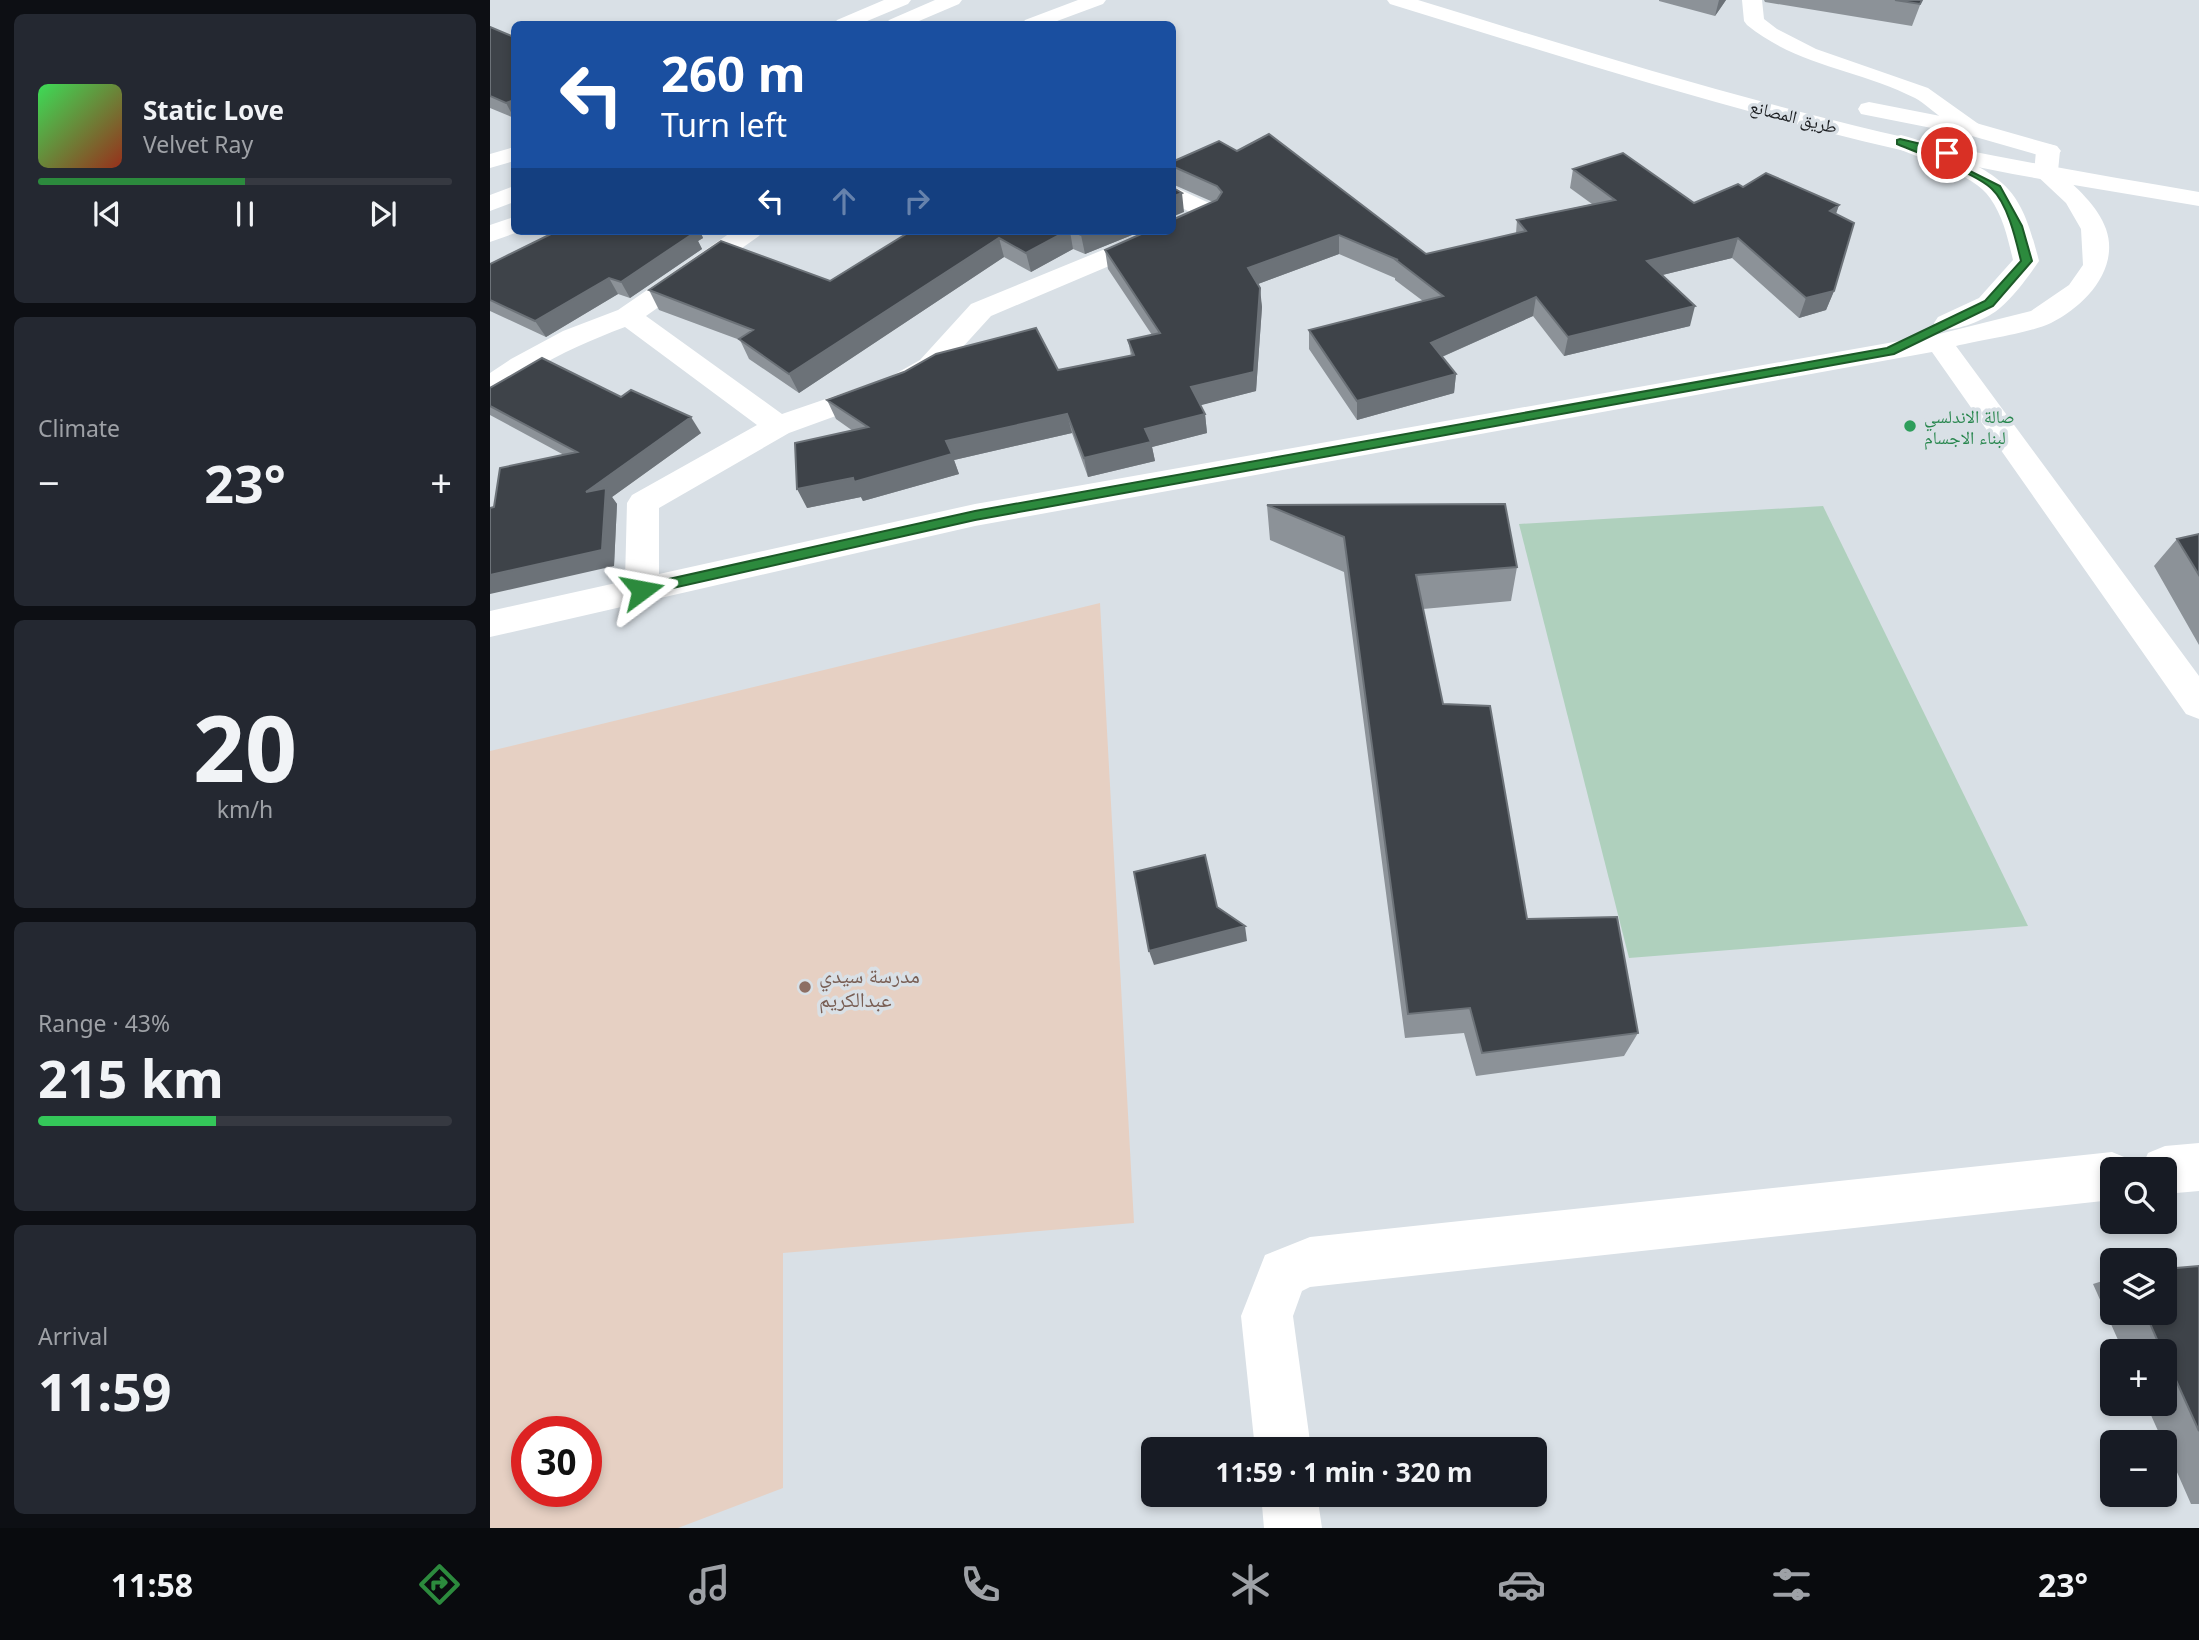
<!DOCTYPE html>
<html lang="en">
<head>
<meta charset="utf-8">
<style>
  :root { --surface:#171b24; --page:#242831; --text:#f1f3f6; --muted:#9ea1a6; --line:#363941; --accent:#2c8a3d }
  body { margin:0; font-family:"Noto Sans","Noto Naskh Arabic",sans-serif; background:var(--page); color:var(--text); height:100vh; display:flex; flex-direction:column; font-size:26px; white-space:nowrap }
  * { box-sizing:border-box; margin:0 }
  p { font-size:23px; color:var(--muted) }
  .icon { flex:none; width:38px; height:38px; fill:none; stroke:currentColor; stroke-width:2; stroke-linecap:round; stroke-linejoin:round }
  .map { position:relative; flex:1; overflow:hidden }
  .sheet { display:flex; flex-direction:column; gap:14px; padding:14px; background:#0d0f14; width:490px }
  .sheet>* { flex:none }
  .banner { position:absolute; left:21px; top:21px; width:665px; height:214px; border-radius:10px; box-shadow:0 4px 10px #0003; background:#1a4fa0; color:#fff; overflow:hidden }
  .buttons { position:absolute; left:1610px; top:1157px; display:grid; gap:14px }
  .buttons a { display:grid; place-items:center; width:77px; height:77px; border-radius:10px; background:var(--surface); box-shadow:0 4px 10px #0003; font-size:35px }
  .speed { position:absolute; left:21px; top:1416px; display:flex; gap:14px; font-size:35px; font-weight:700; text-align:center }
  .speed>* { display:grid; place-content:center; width:91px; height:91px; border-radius:50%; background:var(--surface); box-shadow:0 4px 10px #0003; line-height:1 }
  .speed .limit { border:10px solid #d22; background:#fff; color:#111 }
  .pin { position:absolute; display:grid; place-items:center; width:60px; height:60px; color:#fff; margin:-30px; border:4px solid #fff; border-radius:50%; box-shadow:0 2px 7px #0007 }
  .me { position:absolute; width:77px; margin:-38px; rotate:77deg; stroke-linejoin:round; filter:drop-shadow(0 0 5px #0008) }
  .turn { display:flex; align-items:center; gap:24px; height:147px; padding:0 35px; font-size:32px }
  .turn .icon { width:91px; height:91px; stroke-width:2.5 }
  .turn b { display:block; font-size:49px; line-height:60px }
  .lanes { display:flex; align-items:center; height:66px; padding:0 35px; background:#0003; justify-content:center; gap:35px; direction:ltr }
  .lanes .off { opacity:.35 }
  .big { font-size:52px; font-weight:700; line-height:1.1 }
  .sheet .tile { flex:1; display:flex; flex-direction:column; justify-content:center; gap:10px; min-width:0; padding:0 24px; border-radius:10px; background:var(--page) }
  .sheet .dial { align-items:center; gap:0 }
  .dial b { font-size:91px; line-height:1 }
  .song { display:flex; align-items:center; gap:21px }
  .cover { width:84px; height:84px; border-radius:10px; background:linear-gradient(135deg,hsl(130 70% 55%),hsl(10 70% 35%)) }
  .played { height:7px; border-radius:4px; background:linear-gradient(90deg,var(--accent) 50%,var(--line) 50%) }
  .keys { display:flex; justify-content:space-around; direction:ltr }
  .heat { display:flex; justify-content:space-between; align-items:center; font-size:38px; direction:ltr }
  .charge { height:10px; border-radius:5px; background:linear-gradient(90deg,#34c759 43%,var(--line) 0) }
  .trip { position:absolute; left:651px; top:1437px; width:406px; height:70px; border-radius:10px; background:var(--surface); box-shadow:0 4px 10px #0003; font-weight:700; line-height:70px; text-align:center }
  .menu { display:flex; height:112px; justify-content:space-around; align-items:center; background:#090b0e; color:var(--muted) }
  .menu .icon { width:49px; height:49px }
  .menu .active { color:var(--accent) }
  .menu b { font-size:32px; color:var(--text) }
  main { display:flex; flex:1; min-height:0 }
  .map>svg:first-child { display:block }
</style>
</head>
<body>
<main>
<section class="sheet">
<div class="tile">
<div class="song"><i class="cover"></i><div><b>Static Love</b><p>Velvet Ray</p></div></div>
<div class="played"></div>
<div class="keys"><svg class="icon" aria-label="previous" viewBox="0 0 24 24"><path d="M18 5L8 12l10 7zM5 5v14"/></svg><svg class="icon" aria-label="pause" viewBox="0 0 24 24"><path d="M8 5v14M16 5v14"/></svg><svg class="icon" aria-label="next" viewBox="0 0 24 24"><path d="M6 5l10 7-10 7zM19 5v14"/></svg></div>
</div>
<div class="tile"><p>Climate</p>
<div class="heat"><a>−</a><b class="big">23°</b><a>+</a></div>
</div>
<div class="tile dial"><b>20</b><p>km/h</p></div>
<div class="tile"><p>Range · 43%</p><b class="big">215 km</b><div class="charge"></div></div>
<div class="tile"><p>Arrival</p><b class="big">11:59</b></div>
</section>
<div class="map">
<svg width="1709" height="1528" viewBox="0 0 1709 1528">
  <rect width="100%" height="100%" fill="#d9e0e6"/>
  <path fill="#e6d0c3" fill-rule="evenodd" d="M610 603 644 1223 293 1253V1488L188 1528H0V751ZM37 1432H96V1491H37Z"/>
  <path fill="#afd0bd" d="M1333 506 1538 926 1139 958 1029 524Z"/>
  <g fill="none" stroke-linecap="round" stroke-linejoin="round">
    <path fill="#fff" fill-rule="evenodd" d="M1252 0H1272L1274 19 1287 29 1326 49 1438 88 1497 130 1494 135C1470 141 1445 109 1425 98 1368 69 1309 67 1257 25L1254 21Z
      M1411 135C1428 139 1445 147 1462 154 1522 180 1533 198 1549 261 1538 277 1524 296 1510 308 1498 319 1464 333 1448 329L1444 323 1448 317 1489 298 1523 260C1518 239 1513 216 1500 198 1484 174 1430 158 1403 147L1399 142 1403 137Z
      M1558 144 1566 146 1570 151 1568 171C1586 187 1608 206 1616 229 1630 269 1595 306 1561 323 1540 333 1491 340 1466 346L1709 676V719L1696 714 1442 352 485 526 0 637V611L135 581 137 503 142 495 267 425 135 327C103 339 71 353 41 371 27 380 16 392 0 396V373L21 359 73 331 128 310 243 231H273L269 236 156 316 292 414 400 377 430 360 481 304 659 231H682V220L700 212 682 203V186L728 207 731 212 728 217 690 236 501 316 450 372 420 389 299 433 169 508V574L485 504 1449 334 1541 311 1579 285 1593 265 1591 229 1576 203 1544 173 1546 151 1550 146Z
      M1709 1143V1191L1675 1194V1169H1651L1658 1153 1675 1146Z
      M1622 1152 1639 1159 1643 1169H1622V1200L820 1287 812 1291 803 1316 821 1449H765L751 1316 775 1255 820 1237Z
      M771 1494H827L832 1528H774Z"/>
    <path fill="#fff" fill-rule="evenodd" d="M897 0H928C1081 47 1235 95 1391 132 1496 156 1603 174 1709 192V206C1626 192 1542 179 1459 161 1270 120 1085 61 900 4Z
      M1379 102 1486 123 1567 146 1571 151 1567 156 1559 158 1482 136 1371 114 1368 109 1371 104Z"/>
    <path fill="#fff" fill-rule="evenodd" d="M394 0H421L418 4 370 24H344L347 20Z
      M445 0H472L469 4 422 24H396L399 20Z
      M588 0H616L613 4 559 24H532L535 20Z
      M24 147V161L0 168V154Z
      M24 186V202L0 211V195Z
      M24 217V231H31L0 242V225Z"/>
  </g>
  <path fill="#8c9298" d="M1169 0H1236L1225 16 1169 1Z
    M1274 0H1432L1422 26 1275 2Z
    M0 27 24 37V118L0 108Z
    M682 162 936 254 1026 233 1027 220 1102 204 1080 188 1083 169 1204 203 1253 187 1349 205 1346 214 1344 291 1336 310 1309 318 1242 258 1172 275 1200 326 1074 356 1043 316 952 357 966 374 964 393 867 420 819 349V330L933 301 905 280V278L849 254 768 284 772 307 766 391 710 405 715 414 717 433 662 447 665 461 598 477 582 433 464 460 469 474 373 501 371 497 317 508 363 431 346 419 337 400 568 370 641 356 638 340 662 335 618 269 615 250 723 202 682 184Z
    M67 231H210L213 238 208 241 212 249 140 298 128 294 56 337 0 311V264Z
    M421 231H652L595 254 583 249 541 272 514 257 309 393 259 359 250 340 169 310 159 290 340 281Z
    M0 388 131 397 211 433 122 497 127 504 124 566 4 507 74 455 0 415Z
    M777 505 1027 567 1021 601 933 609 953 704 1037 919 1148 1033 1134 1056 986 1076 974 1033 915 1038 854 572 780 540Z
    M1709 534V645L1664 566 1687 539Z
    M1709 1266V1504H1701L1675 1445V1442H1673L1656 1404H1675V1351H1633L1603 1284 1622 1278V1312H1675Z"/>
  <path fill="#6c7278" d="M1229 0H1236L1225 16Z
    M24 100V118L16 103Z
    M692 193 694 212 682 217V197Z
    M1349 205 1342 224 1340 211Z
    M194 231H210L213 238 208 241 212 249 140 298 131 282Z
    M577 231H580L583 249 541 272 536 253Z
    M602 231H652L595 254 591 235Z
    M849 235V254L760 287 758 268Z
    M509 238 514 257 309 393 299 374Z
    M1248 238 1242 258 1152 280 1157 261Z
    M119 278 128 294 56 337 45 321Z
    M770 288 772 307 766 391 704 407 701 387Z
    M1344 291 1336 310 1309 318 1316 298Z
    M1046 297 1043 316 940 362 941 343Z
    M1205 306 1200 326 1074 356 1078 337Z
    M966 374 964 393 867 420V401Z
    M577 414 582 433 464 460 469 474 373 501 371 497 317 508 307 489 456 441Z
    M715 414 717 433 662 447 665 461 598 477 594 458 655 429Z
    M201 417 211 433 122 497 127 504 124 566 0 594V575L96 492Z
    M755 926 757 941 664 965 659 951Z"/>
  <path fill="#3e4349" stroke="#6c7278" stroke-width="2" d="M1405 0H1432L1430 4Z
    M0 27 24 37V100L16 103 0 96Z
    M779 134 936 254 1036 231 1027 220 1125 200 1083 169 1133 153 1204 203 1248 184 1253 187 1276 173 1349 205 1340 211 1364 223 1344 291 1316 298 1248 238 1157 261 1205 306 1078 337 1046 297 941 343 966 374 867 401 819 330 953 296 906 260H908L849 235 758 268 770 288 764 372 701 387 715 414 655 429 661 442 594 458 577 414 456 441 462 454 364 482 363 478 307 489 305 443 378 427 337 400 414 372 446 354 546 328 568 370 644 355 638 340 670 333 615 250 658 231H682V220L727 200 732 192 727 186 682 166V162L729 141 747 151Z
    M682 187 692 193 682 197Z
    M67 231H198L204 233 131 282 119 278 45 321 0 300V264Z
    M421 231H577L536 253 509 238 299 374 249 339 263 330 159 290 231 241 340 281Z
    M582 231H602L591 235Z
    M52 358 131 397 141 390 201 417 96 492 116 488 112 550 0 575V508L4 507 10 468 87 452 0 406V388Z
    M1015 504 1027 567 926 575 953 704 1000 706 1037 919 1127 917 1148 1033 992 1053 980 1008 918 1014 854 537 777 505Z
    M1709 534V575L1687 539Z
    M715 855 727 907 755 926 659 951 644 872Z
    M1709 1266V1431L1675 1356V1351H1672L1655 1312H1675V1269Z"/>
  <path fill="#2c8a3d" stroke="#1d5a28" stroke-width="2" d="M1410 139 1461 151 1462 153 1457 156 1446 154 1510 186 1532 226 1542 261 1503 306 1404 354 485 520 152 595 145 590 152 585 485 511 1397 348 1495 301 1531 261C1526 240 1518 204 1502 189 1486 173 1430 154 1407 144V140Z"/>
  <circle fill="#2e9e5b" stroke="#d9e0e6" stroke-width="2.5" cx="1420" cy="426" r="7"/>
  <circle fill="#8d6e63" stroke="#d9e0e6" stroke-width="2.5" cx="315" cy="987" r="7"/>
  <g text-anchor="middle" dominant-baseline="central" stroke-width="7" stroke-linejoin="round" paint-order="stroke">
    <g font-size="18" fill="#1b1d20" stroke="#d9e0e6">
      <text transform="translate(1304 116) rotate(14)">طريق المصانع</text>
    </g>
    <g font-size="18" fill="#27864d" stroke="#d9e0e6" text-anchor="start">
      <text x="1434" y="416">صالة الاندلسي<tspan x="1434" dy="21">لبناء الاجسام</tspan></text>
    </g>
    <g font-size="21" fill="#785e54" stroke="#d9e0e6" text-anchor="start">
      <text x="329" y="975">مدرسة سيدي<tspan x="329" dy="24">عبدالكريم</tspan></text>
    </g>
  </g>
</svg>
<div class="buttons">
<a><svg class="icon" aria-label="search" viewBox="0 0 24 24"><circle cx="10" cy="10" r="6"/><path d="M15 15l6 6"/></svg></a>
<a><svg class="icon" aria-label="layers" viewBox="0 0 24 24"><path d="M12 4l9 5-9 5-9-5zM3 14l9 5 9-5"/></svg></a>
<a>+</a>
<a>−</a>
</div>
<div class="speed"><div class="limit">30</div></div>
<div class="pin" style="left:1457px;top:153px;background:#d93025"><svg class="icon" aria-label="arrive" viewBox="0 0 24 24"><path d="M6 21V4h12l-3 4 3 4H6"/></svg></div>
<svg class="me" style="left:152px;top:590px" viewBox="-20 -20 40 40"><path d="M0-17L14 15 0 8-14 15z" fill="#2c8a3d" stroke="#fff" stroke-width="4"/></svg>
<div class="trip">11:59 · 1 min · 320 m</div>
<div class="banner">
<div class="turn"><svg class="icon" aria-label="left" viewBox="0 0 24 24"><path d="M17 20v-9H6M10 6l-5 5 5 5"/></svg><div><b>260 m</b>Turn left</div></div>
<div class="lanes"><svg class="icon" aria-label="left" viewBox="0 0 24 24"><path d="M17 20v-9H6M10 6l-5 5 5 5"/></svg><svg class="icon off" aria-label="ahead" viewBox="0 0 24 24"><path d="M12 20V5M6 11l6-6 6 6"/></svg><svg class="icon off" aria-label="right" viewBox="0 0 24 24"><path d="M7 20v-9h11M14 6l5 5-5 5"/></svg></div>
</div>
</div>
</main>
<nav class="menu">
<b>11:58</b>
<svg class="icon active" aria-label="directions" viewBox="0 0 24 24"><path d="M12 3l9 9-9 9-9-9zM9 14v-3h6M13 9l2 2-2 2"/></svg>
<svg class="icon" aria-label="music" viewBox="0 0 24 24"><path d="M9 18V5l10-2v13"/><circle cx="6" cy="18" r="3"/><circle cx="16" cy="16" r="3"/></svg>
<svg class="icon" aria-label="phone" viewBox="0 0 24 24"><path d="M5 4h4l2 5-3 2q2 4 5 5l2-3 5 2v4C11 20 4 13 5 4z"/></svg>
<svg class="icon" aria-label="climate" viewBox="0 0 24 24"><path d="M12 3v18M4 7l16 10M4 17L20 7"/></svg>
<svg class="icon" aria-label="car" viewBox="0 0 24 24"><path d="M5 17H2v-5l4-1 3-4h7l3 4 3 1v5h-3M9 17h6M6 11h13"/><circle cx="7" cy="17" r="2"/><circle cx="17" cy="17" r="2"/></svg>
<svg class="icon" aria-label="filters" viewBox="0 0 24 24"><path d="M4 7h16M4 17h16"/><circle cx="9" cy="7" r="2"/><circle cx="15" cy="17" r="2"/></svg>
<b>23°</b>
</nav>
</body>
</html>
